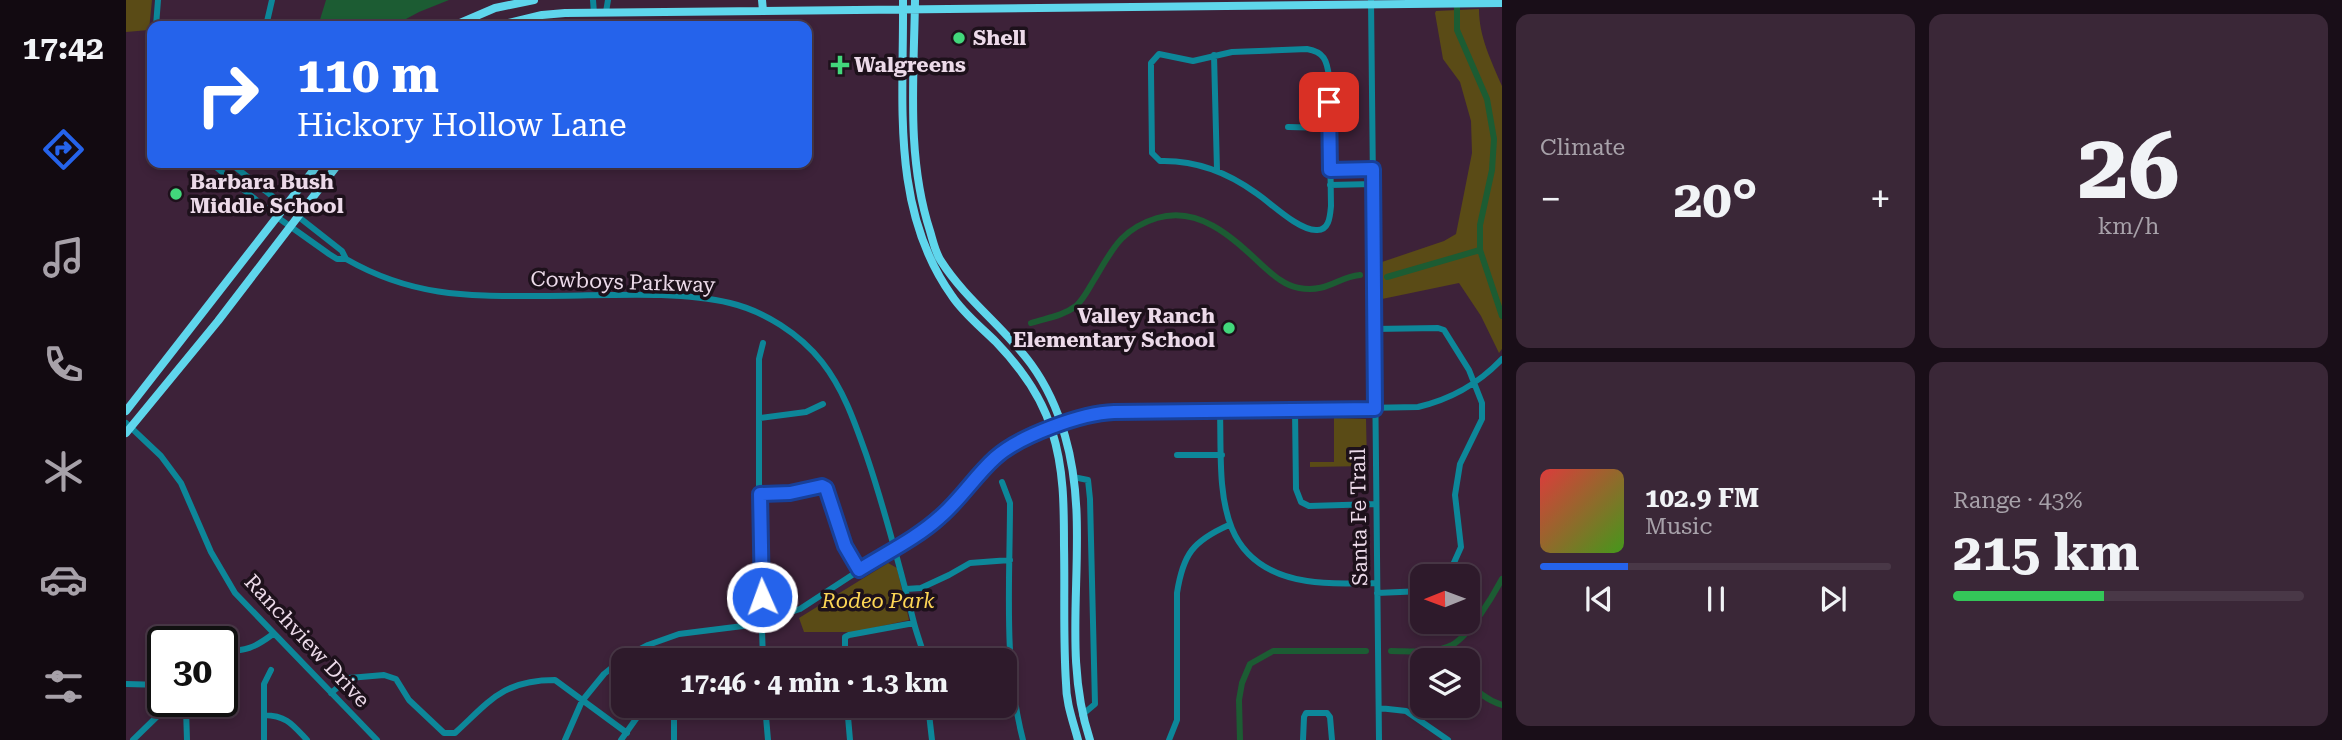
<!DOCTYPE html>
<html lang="en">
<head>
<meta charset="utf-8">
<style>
  :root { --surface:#2e1a2b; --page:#3a2737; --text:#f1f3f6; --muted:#a7a1a9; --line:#493847; --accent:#2563eb }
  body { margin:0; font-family:"Roboto Serif",serif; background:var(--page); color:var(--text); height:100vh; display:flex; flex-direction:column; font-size:26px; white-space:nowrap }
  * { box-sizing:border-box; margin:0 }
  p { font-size:23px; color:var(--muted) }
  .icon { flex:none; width:38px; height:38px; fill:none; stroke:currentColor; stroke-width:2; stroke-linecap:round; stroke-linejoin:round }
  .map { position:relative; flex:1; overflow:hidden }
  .drawer { display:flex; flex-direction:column; gap:14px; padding:14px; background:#190e18; width:840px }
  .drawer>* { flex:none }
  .top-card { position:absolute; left:21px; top:21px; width:665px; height:147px; border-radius:14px; box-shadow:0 4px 10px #0003,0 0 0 2px var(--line); background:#2563eb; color:#fff; overflow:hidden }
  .needle { width:46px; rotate:269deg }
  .controls { position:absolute; left:1284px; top:564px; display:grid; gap:14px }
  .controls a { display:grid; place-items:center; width:70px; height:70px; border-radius:14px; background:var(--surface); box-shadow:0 4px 10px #0003,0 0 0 2px var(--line); font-size:35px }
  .speed { position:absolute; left:21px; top:626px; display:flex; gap:14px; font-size:35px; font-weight:700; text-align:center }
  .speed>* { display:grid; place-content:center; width:91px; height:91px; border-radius:50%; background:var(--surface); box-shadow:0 4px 10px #0003,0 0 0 2px var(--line); line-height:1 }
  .speed .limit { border:4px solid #111; border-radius:10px; background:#fff; color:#111 }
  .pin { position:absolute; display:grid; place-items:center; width:60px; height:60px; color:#fff; margin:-30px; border-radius:14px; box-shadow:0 4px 10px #0006 }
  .me { position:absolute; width:77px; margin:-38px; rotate:358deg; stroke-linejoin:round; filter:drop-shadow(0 0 5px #0008) }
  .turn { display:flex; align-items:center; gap:24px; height:147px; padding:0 35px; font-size:32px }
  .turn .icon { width:91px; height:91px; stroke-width:2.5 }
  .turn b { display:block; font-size:49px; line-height:60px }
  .big { font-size:52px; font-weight:700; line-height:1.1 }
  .drawer .tile { flex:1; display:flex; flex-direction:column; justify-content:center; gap:10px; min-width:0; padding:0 24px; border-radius:14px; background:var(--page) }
  .drawer .dial { align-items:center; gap:0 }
  .dial b { font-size:91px; line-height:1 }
  .song { display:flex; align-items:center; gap:21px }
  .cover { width:84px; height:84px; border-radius:10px; background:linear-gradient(135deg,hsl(0 70% 55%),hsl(100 70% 35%)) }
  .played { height:7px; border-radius:4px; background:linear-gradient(90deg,var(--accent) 25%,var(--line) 25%) }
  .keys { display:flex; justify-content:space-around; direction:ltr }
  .heat { display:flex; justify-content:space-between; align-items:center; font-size:38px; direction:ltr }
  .charge { height:10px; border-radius:5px; background:linear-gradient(90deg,#34c759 43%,var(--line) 0) }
  .drawer .tiles { flex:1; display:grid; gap:14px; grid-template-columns:repeat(2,1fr) }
  .trip { position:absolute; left:485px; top:648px; width:406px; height:70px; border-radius:14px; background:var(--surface); box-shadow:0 4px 10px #0003,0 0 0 2px var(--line); font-weight:700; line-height:70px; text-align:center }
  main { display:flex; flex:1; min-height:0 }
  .dock { display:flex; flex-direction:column; width:126px; justify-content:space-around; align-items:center; background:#120a11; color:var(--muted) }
  .dock .icon { width:49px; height:49px }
  .dock .on { color:var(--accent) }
  .dock b { font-size:32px; color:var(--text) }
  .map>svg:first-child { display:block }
</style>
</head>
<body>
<main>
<nav class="dock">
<b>17:42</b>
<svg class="icon on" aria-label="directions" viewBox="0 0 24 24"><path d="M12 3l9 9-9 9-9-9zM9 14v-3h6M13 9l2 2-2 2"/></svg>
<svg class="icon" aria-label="music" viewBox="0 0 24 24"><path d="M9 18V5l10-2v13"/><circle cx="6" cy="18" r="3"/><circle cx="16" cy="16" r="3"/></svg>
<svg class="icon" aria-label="phone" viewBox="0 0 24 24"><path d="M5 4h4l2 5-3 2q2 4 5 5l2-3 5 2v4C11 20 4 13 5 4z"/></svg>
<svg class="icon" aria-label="climate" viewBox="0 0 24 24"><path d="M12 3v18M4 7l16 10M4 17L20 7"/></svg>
<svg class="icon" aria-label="car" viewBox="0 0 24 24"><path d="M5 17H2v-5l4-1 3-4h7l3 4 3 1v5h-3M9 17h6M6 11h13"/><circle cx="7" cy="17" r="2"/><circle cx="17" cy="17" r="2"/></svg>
<svg class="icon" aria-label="filters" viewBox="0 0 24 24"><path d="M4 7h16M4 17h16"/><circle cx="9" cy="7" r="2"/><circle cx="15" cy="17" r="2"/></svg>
</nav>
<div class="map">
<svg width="1376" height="740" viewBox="0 0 1376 740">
  <rect width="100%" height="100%" fill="#3d2239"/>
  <path fill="#5a4b16" d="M0 0H26L23 30 0 32Z
    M1353 9C1353 37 1365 60 1376 86V349L1373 353 1355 316 1333 283 1256 299V262L1318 241 1330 234 1346 153 1345 121 1334 82 1317 59 1309 13 1310 11Z
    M1208 418 1240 419 1241 466 1184 467V462H1208Z
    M762 563 771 568 783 620 729 632H678L673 618Z"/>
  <path fill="#1c5c33" d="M200 0H323L293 12 267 26H192Z"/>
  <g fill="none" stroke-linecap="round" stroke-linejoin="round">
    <path stroke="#1c5c33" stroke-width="6" d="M1331 1V30L1361 99 1368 139 1366 170 1354 225V250L1376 316
      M1261 277 1354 250
      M905 323C921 318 937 316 950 306 958 299 963 288 968 280 986 250 995 229 1031 218 1074 205 1108 239 1137 266 1147 275 1159 286 1173 288 1202 293 1211 277 1234 275
      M1327 645 1332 660
      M1265 651C1285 651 1308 654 1326 645 1343 636 1367 596 1376 579
      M1342 680C1351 693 1361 700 1376 705
      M1114 740 1113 700 1116 683 1124 664 1147 651H1240"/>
    <path stroke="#0d8799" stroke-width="6" d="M467 0 468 13
      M1245 0 1253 740
      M480 12 482 0
      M30 26 32 0
      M140 26 146 0
      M1181 49C1198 52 1201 60 1203 77L1205 206C1204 217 1203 231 1190 230 1172 230 1145 203 1130 193 1101 172 1070 160 1034 161L1026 153 1025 73V63L1033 54 1067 61 1106 52Z
      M1088 55 1091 170
      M1162 127 1204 128
      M85 163 151 217 203 254 211 259H220C288 298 344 296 419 296 476 296 550 290 604 303 638 311 674 334 696 362 718 390 729 423 741 457 759 510 773 564 787 619 790 633 796 646 799 660
      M104 163 216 251 220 259
      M1204 170 1247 169
      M1204 185 1247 184
      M1248 329 1312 328 1318 330 1343 370 1356 403V419L1334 464 1329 495 1335 547 1322 576
      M637 343 633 359V538L637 660
      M1169 410 1170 489 1175 502 1183 506 1250 504
      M1094 411C1096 485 1085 566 1181 581 1204 585 1228 583 1251 583
      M634 418 680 412 697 404
      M0 423 35 456 55 483 85 552 109 593 251 740
      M1051 455H1096
      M947 477 962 480 964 499 969 704 956 715
      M876 482 884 503C884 581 877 664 897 740
      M634 494 664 493 696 486 700 488 719 546 733 570
      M780 589 795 588 823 575 844 563 884 560
      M1251 593 1297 591
      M96 652C121 650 127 649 147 634
      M719 660V637L723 635 788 623
      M0 684 37 685
      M205 693 223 678 258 675 270 679 283 700 318 733H329C364 701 377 680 429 680L501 733
      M57 702 60 709 61 740
      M548 705V740
      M639 705 642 740
      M721 705 724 740
      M802 705 806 740
      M1253 708 1280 711 1322 740
      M138 715C161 716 166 724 181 740
      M7 740 46 702
      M138 740V684L145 670
      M439 740 456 701 478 674 499 657 522 645 553 634 625 625 674 609 812 519 871 456 903 437 976 413 1292 407C1326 399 1352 384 1376 359
      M495 740 517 709 547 705
      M1043 740 1051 720V593C1057 554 1067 541 1103 525
      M1177 740 1178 717 1180 713H1201L1204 717 1206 740"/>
    <path stroke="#5fd6ec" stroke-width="8" d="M636 0 637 11
      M777 0C778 102 764 209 826 296 838 314 855 327 870 342 894 367 916 397 926 431 938 469 938 506 938 546 939 592 937 638 940 683 940 703 947 721 952 740
      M789 0C788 77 780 157 804 231 807 241 809 252 815 261 840 300 878 327 905 364 921 386 932 411 939 436 968 535 931 642 964 740
      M327 26 369 8 408 0
      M370 26 416 15 439 13 1376 3
      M0 411 193 163
      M0 433 92 321 213 163"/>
  </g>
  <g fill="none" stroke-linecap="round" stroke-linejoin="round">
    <g stroke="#184099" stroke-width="18">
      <path id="route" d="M636 597 634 494 664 493 696 486 700 488 719 546 733 570C760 553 791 538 814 517 835 499 849 476 869 458 893 436 956 413 988 412L1249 409 1247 169 1204 170 1203 102"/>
    </g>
    <use href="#route" stroke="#2563eb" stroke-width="12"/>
  </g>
  <g fill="#42d77b" stroke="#1d111b" stroke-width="2.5">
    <circle cx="833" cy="38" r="7"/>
    <path d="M710.5 54.5h7v7h7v7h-7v7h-7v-7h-7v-7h7z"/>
    <circle cx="50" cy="194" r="7"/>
    <circle cx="1103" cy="328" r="7"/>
  </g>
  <g text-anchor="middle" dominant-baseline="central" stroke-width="7" stroke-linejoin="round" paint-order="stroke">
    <g font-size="21" font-weight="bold" fill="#ecdae9" stroke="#1d111b" text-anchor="start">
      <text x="847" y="38">Shell</text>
      <text x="728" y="65">Walgreens</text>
      <text x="64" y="182">Barbara Bush<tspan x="64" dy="24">Middle School</tspan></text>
      <text x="1089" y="316" text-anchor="end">Valley Ranch<tspan x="1089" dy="24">Elementary School</tspan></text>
    </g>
    <g font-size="21" fill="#ecdae9" stroke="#1d111b">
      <text transform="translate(497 282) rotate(2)">Cowboys Parkway</text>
      <text transform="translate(1233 517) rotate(-91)">Santa Fe Trail</text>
      <text transform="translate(181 641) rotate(47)">Ranchview Drive</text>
    </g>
    <g font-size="21" font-style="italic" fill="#fcd555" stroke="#1d111b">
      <text x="752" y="601">Rodeo Park</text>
    </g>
  </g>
</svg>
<div class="controls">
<a><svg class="needle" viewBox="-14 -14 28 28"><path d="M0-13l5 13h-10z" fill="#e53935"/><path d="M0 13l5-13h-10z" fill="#a7a1a9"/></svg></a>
<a><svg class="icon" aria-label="layers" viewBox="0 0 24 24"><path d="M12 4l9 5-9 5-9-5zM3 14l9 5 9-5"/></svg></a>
</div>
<div class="speed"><div class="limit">30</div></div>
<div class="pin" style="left:1203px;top:102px;background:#d93025"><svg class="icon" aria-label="arrive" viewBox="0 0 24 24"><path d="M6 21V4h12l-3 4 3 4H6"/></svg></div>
<svg class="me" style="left:636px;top:597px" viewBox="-20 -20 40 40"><circle r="17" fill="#2563eb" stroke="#fff" stroke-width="3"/><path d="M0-11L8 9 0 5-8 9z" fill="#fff"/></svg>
<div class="trip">17:46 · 4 min · 1.3 km</div>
<div class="top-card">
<div class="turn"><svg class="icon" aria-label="right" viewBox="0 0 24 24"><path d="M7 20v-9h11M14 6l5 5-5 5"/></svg><div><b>110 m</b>Hickory Hollow Lane</div></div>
</div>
</div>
<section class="drawer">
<div class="tiles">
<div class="tile"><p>Climate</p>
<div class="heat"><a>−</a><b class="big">20°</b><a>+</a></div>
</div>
<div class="tile dial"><b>26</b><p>km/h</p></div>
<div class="tile">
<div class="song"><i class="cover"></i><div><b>102.9 FM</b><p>Music</p></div></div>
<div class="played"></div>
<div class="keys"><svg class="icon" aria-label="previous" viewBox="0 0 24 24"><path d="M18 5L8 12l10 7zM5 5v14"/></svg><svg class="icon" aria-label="pause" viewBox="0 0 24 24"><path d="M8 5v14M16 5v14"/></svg><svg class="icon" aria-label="next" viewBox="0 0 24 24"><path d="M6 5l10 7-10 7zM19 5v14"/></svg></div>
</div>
<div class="tile"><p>Range · 43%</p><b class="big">215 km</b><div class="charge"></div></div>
</div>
</section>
</main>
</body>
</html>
